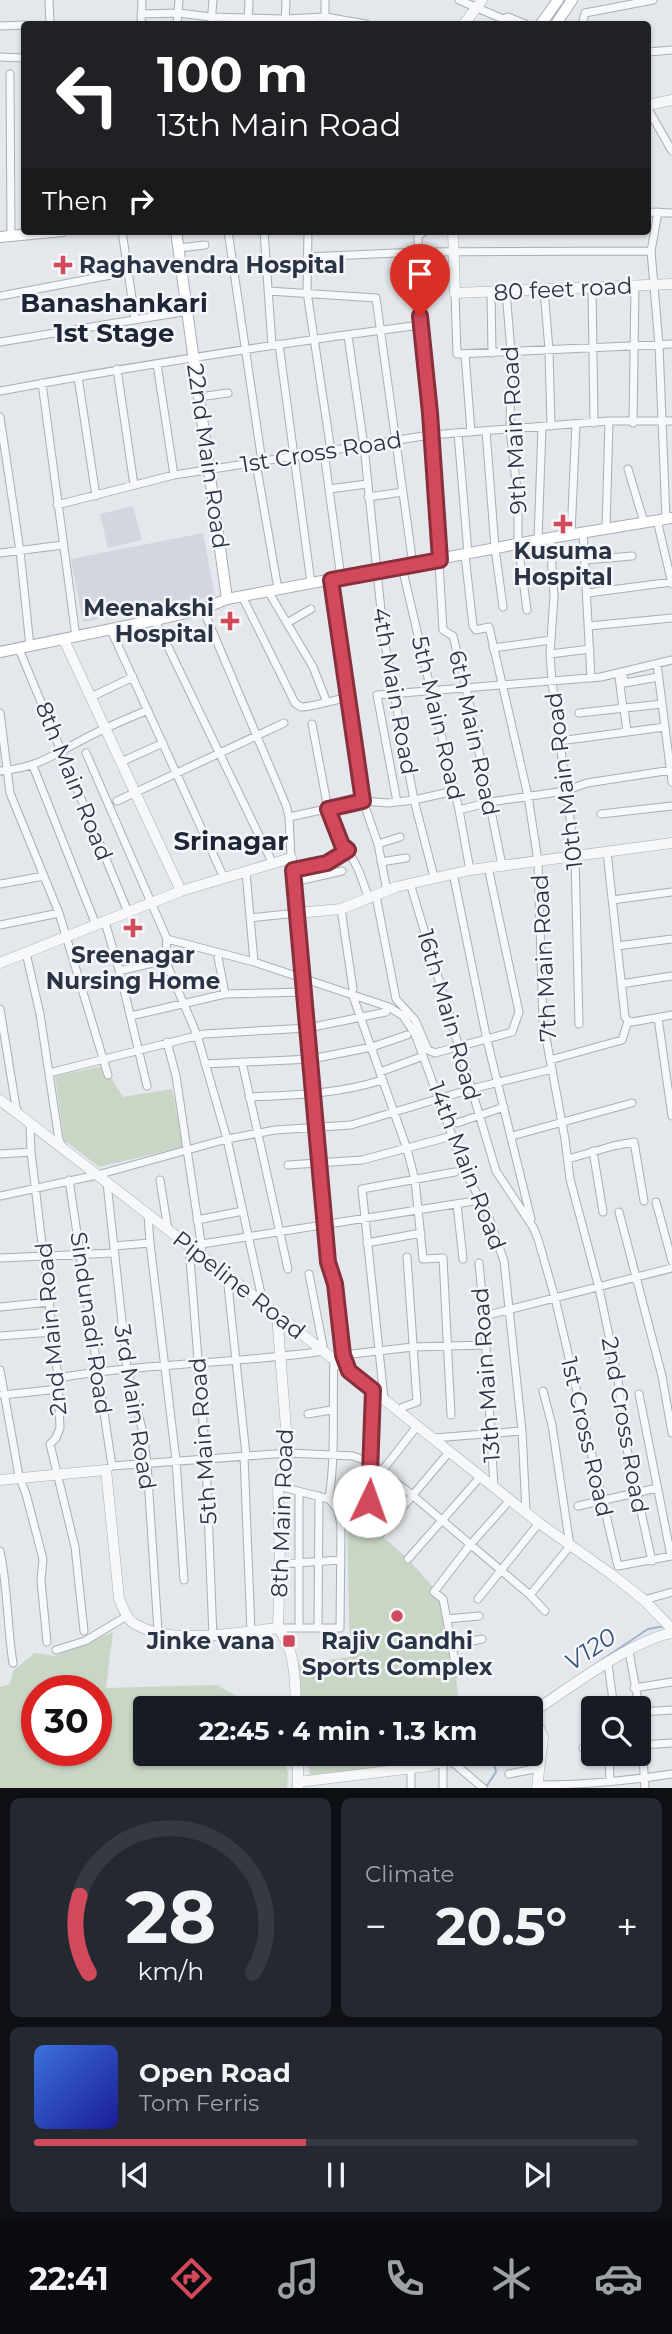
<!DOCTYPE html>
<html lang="en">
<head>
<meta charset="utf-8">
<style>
  :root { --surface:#171b24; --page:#242831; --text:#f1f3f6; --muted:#9ea1a6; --line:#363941; --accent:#d1495b }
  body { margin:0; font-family:Montserrat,sans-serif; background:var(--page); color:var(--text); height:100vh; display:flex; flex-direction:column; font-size:26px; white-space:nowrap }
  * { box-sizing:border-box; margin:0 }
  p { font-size:23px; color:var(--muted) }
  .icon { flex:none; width:38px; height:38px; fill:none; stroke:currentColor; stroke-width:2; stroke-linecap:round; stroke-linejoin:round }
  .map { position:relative; height:1788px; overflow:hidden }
  .sheet { display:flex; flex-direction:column; gap:10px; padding:10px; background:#0d0f14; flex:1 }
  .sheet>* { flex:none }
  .guide { position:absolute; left:21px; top:21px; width:630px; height:214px; border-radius:7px; box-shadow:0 2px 5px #0004; background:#202124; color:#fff; overflow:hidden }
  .controls { position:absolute; left:581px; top:1696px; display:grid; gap:14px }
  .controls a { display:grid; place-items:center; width:70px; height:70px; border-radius:7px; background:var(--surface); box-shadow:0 2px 5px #0004; font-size:35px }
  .speed { position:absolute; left:21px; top:1675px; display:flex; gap:14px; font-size:35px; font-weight:700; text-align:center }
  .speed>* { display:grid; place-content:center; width:91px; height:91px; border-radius:50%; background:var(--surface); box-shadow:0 2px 5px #0004; line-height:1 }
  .speed .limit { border:10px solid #d22; background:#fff; color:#111 }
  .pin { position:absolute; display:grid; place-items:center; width:60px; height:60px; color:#fff; margin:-72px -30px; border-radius:50% 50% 50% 0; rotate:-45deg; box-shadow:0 0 7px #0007 }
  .pin .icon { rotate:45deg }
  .me { position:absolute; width:77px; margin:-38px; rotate:3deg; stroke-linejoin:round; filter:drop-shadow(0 0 5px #0008) }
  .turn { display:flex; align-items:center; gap:24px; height:147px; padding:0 21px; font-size:32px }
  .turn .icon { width:91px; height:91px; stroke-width:2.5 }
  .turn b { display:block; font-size:49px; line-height:60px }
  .then { display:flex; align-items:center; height:66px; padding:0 21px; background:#0003; gap:14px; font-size:26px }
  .big { font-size:52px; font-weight:700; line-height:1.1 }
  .sheet .widget { flex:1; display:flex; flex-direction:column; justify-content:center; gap:10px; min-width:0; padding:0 24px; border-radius:10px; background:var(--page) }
  .sheet .dial { align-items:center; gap:0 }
  .dial svg { height:182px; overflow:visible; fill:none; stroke:var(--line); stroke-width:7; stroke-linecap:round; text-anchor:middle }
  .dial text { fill:var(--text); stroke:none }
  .song { display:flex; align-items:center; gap:21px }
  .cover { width:84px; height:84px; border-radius:10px; background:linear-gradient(135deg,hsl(220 70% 55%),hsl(240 70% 35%)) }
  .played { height:7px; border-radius:4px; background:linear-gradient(90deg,var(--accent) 45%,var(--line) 45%) }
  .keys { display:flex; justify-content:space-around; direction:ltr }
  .heat { display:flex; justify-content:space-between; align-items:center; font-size:38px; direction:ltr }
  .sheet .tiles { flex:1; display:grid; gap:10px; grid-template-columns:1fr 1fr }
  .widget:last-child { grid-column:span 2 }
  .trip { position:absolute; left:133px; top:1696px; width:410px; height:70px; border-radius:7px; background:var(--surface); box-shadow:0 2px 5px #0004; font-weight:700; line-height:70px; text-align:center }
  .dock { display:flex; height:112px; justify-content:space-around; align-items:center; background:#090b0e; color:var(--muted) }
  .dock .icon { width:49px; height:49px }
  .dock .on { color:var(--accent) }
  .dock b { font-size:32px; color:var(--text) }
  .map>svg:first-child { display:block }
</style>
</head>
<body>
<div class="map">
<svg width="672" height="1788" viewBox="0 0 672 1788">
  <rect width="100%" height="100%" fill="#e4e7ec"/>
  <path fill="#d2d6de" d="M133 506 142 540 108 548 100 514Z
    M203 533 215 596 83 622 71 559Z"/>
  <path fill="#c9d6c5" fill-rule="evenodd" d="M104 1066 123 1097 172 1089 183 1147 99 1167 64 1140 55 1076Z
    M347 1526 374 1529 408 1559 442 1597 446 1636 456 1677 459 1708H302L297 1664 350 1657Z
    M113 1632 106 1688 217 1685 258 1708H145V1754H281L288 1772 287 1788H0V1687L10 1684 13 1671 34 1653 55 1656ZM37 1690H96V1750H37Z
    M307 1754H428L397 1766 310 1775Z"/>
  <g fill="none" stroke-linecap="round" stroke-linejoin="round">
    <path stroke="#9fb4cc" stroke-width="2" d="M530 1708 648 1629 665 1626
      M408 1763 444 1754
      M486 1787 496 1772 492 1754"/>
    <g stroke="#a9aeb7" stroke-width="9">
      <path id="minor" d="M49 0 50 24
        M325 0V24
        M459 0 503 19 508 17 525 24
        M141 14 179 13 211 17 285 19 325 17 366 24
        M141 24 142 0
        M177 24 179 0
        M211 24 213 0
        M248 24 249 0
        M285 24 286 0
        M582 24 585 13 653 0
        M0 26 24 25
        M648 52 672 50
        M0 57 24 58
        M10 74 11 236
        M648 109 672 151
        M648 212 672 213
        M658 212 651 251 659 345 666 519
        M122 231 135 319
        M228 231 262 462
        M264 231 272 345
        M308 231 307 292 331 451
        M425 231 418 236 420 325 430 413 443 630 453 636 466 688 502 865
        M179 248 205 245
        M307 257 418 252 651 251
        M592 287 594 423
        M544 290 549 350 551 426
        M268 291 376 298 413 565
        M506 291 511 352 510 430 518 498V544L527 610
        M491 292 492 353
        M455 293 457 354 672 344
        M0 296 127 272
        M348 336 364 446 384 639 414 800 434 877
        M0 342 188 311
        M279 344 311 583
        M465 354 471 432
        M157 364 174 475
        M117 369 134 485
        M78 377 96 496
        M42 383 76 637
        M0 391C140 365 280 343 420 325
        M199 397 228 393
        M0 417 20 551 30 646
        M633 423 635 285
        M486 431 495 548 503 607
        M458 433 468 554
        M324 452 341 578
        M256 463 278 589
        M628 469 644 522
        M329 489 367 484
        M368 497 403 492
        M57 505 174 475 430 435 609 421H672
        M657 520 672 584
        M606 529 609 421
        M583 532 591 678
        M571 534 576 424
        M550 538 554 596 550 654 552 682 575 856 579 1024
        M538 540 542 427
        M0 553 63 545
        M465 555 473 626 476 630 489 627 528 796 538 861 543 1022 565 1139 570 1179 599 1288 618 1379 625 1440 652 1561
        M585 560 632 556
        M402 567 459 810 470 870
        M331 580 363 801 378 844 387 891
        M268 591 313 667 326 700
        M588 593 672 582
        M242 596 295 703 301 707C315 707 331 700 347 698
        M203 609 286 805 289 817 291 858
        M155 620 273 864
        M287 623 311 609
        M589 626 672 618
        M111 630 224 878
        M493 648 551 640
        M19 649 128 912
        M550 654 590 649
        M657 664 672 782
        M622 672 625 683 658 677
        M619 677 623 708
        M91 697 133 677
        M624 708 627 732
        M0 713 10 793 59 913 108 1075
        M579 713 662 704
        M312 724 328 809 342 845 348 850 359 871 369 899
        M559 741 665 727
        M86 753 167 939 254 962 389 1007 403 1016 415 1034 465 1171 488 1215 504 1261 522 1431 526 1512
        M121 762 163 743
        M33 766 96 925
        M0 771C39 767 49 757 82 740 104 728 126 719 148 710
        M117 801 284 723
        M397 802 377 695 601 677 672 660
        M459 810 490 802 565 791 587 783 672 770
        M601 814 672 806
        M289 817 363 801 388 803 414 800 454 791
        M378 844 400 837
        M607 852 625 1017 628 1021 632 1022 672 1015
        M381 862 406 858
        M293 870 327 863 348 850
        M246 872 254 962
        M453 873 487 1040 531 1219
        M294 882 342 871
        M410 883 496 1171 533 1227 538 1239 555 1298 618 1566
        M0 884 44 876
        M376 896 396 999 415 1020 428 1050 435 1053 512 1032 519 1012 488 867
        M612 900 672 892
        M341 909 353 989
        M250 918 297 913 328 1262 336 1284 343 1355 349 1371
        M105 922 121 977 147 1086
        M0 925 59 913
        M167 939 165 960 197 1035 227 1139 263 1303
        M617 946 672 939
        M217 952 225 994
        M26 953 40 1014 59 1140 63 1147
        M119 971 165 960
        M621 984 672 976
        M354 999 407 1149 415 1180 423 1259 443 1258 451 1415
        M0 1009 16 1107 19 1115
        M131 1016 225 994 305 992
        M658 1018 672 1116
        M167 1042 176 1076 202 1249
        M550 1060 622 1040 628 1021
        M242 1062 288 1269
        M205 1064 311 1059 372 1047 407 1035
        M380 1072 418 1058
        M49 1073 204 1034 308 1028 386 1012
        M249 1097C295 1095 339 1094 382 1080
        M457 1123 504 1107
        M30 1124 31 1152 58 1378 60 1428 56 1438 50 1444 75 1547 84 1631
        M512 1136 632 1103
        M593 1151 603 1212
        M0 1154 31 1152
        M568 1159 613 1146 634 1142 644 1201
        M288 1165 362 1160 452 1136
        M69 1180 112 1466
        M160 1180 168 1230
        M107 1183 127 1368 143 1433 147 1463 158 1631
        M0 1196 97 1175 227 1139 275 1130 351 1125 471 1089 552 1069
        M656 1202 672 1261
        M457 1204 463 1259
        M619 1212 662 1376 672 1433
        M148 1215 150 1243 176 1460 184 1580
        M197 1220 243 1211
        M367 1243 421 1233
        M114 1246 150 1243
        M0 1258 114 1253
        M479 1263 484 1316 494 1487
        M227 1276 246 1455
        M0 1307 50 1302
        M484 1316 672 1268
        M0 1336 53 1332
        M0 1370 19 1476 26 1494 43 1559 41 1581 47 1642
        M58 1378C146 1363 236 1364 324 1351L309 1274
        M639 1394 671 1556
        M3 1395 59 1389
        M384 1398 362 1189 455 1172
        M401 1412 403 1407 417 1402 407 1257
        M308 1414 331 1410
        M434 1438 522 1431
        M244 1456 251 1631H254
        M106 1470 112 1466 288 1453 353 1456 371 1463 411 1494 530 1595 545 1611
        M382 1471 418 1425
        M278 1486 329 1499 338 1510 341 1525 340 1628H278
        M329 1499C336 1453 332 1406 334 1359L343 1355 413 1347 486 1345
        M578 1506 657 1488
        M338 1510 368 1521
        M367 1528 373 1390
        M380 1534 450 1451
        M0 1551C8 1588 7 1626 13 1663
        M408 1559 481 1476
        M280 1564 341 1560
        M618 1566 672 1556
        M530 1595 570 1546 552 1425 543 1391
        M478 1599 539 1523
        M644 1600 672 1592
        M447 1619 479 1616
        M299 1628V1492
        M318 1628 319 1496
        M213 1637 206 1460 189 1246 481 1200
        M452 1645 482 1639
        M56 1650 85 1641 127 1616
        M629 1651 640 1712 645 1788
        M608 1664 614 1708
        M457 1673 443 1599 434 1592 470 1545 510 1500
        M634 1688 672 1682
        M640 1712 672 1710
        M641 1745 672 1743
        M583 1748 593 1747
        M609 1754 610 1781
        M449 1759 483 1788
        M509 1774 539 1768
        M537 1785C583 1785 627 1781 672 1774
        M411 1788V1768
        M443 1788V1760"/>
    </g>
    <g stroke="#a9aeb7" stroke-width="11">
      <path id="tertiary" d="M464 24 482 0
        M648 105 672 100
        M453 231 455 293 672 284
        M64 640 181 891
        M0 963 181 891 291 858 297 913 341 909 396 887 470 870 672 843
        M0 1100 263 1303 539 1523 611 1574 644 1600 672 1629
        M277 1315 288 1453 278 1486 280 1564 278 1628
        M0 1480 106 1470 119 1598C122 1606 125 1616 132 1622 168 1647 238 1632 278 1628 296 1650 295 1681 296 1708
        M532 1713 543 1737 537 1788
        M530 1714C565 1691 632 1640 672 1633
        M298 1754V1787
        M299 1782 429 1766 461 1754"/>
    </g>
    <g stroke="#a9aeb7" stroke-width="12">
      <path id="secondary" d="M541 24 558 0
        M556 24 572 0
        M176 231 227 599
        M0 237 62 231
        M0 652 155 620 203 609 227 599 538 540 672 518"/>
    </g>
    <use href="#minor" stroke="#f7f8fa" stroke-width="7"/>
    <use href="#tertiary" stroke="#f7f8fa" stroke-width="10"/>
    <use href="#secondary" stroke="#fff" stroke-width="10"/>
  </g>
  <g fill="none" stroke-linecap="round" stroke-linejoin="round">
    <g stroke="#882f3b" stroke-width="18">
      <path id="route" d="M369 1501 373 1390 349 1371 343 1355 335 1284 328 1262 293 870 327 863 348 850 342 845 328 809 363 801 331 580 440 560 430 413 420 316"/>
    </g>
    <use href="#route" stroke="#d1495b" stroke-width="12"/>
  </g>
  <g fill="#d1495b" stroke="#f4f6f9" stroke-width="2.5">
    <path d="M59.5 254.5h7v7h7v7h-7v7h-7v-7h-7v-7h7z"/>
    <path d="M559.5 513.5h7v7h7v7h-7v7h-7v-7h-7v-7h7z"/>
    <path d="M226.5 610.5h7v7h7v7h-7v7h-7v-7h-7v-7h7z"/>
    <path d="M129.5 917.5h7v7h7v7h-7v7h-7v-7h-7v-7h7z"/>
    <circle cx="397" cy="1616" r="7"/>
    <rect x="282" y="1634" width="14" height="14" rx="3.5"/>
  </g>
  <g text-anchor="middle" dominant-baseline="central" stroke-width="5" stroke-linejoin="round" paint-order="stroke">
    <g font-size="23" font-weight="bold" fill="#2b3445" stroke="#f4f6f9">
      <text x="79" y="265" text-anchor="start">Raghavendra Hospital</text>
      <text x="563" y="551">Kusuma<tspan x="563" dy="26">Hospital</tspan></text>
      <text x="214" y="608" text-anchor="end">Meenakshi<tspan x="214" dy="26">Hospital</tspan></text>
      <text x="133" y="955">Sreenagar<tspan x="133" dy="26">Nursing Home</tspan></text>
      <text x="275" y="1641" text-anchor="end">Jinke vana</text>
      <text x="397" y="1641">Rajiv Gandhi<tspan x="397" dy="26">Sports Complex</tspan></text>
    </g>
    <g font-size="23" fill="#2b3445" stroke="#f4f6f9">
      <text transform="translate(563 289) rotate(-3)">80 feet road</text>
      <text transform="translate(514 430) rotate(-93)">9th Main Road</text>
      <text transform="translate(321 452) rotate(-9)">1st Cross Road</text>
      <text transform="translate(208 456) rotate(82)">22nd Main Road</text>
      <text transform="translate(395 691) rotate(80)">4th Main Road</text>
      <text transform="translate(438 718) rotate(77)">5th Main Road</text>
      <text transform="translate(474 733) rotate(78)">6th Main Road</text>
      <text transform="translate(74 781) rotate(68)">8th Main Road</text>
      <text transform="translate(564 781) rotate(-97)">10th Main Road</text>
      <text transform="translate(544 958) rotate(-93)">7th Main Road</text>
      <text transform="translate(449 1015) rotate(74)">16th Main Road</text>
      <text transform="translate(467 1166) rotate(69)">14th Main Road</text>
      <text transform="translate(239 1285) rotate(38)">Pipeline Road</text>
      <text transform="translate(91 1323) rotate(82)">Sindunadi Road</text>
      <text transform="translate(51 1329) rotate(-95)">2nd Main Road</text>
      <text transform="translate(486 1375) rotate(-94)">13th Main Road</text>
      <text transform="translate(135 1407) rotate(81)">3rd Main Road</text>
      <text transform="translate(625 1425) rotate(80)">2nd Cross Road</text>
      <text transform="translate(587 1437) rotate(77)">1st Cross Road</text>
      <text transform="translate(203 1441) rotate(-94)">5th Main Road</text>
      <text transform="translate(282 1513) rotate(-88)">8th Main Road</text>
    </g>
    <g font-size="24" font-style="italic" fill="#34527a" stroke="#f4f6f9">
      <text transform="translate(590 1649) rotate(-34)">V120</text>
    </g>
    <g font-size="26" font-weight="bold" fill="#1d2536" stroke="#f4f6f9">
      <text x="114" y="303">Banashankari<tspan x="114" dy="30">1st Stage</tspan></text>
      <text x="231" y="841">Srinagar</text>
    </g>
  </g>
</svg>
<div class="controls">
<a><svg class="icon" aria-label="search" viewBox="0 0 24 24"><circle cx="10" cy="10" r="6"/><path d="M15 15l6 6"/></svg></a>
</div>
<div class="speed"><div class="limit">30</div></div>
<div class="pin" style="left:420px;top:316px;background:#d93025"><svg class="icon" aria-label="arrive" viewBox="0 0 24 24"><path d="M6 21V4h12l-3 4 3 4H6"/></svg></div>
<svg class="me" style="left:369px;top:1501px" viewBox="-20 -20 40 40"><circle r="19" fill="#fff"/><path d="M0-13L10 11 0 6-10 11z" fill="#d1495b"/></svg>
<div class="trip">22:45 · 4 min · 1.3 km</div>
<div class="guide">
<div class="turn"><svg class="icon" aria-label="left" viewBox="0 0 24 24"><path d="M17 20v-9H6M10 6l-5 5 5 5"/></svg><div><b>100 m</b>13th Main Road</div></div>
<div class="then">Then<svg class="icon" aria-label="right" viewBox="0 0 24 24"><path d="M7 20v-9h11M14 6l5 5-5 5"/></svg></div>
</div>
</div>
<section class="sheet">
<div class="tiles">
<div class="widget dial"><svg viewBox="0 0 100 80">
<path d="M14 69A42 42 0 1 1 86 69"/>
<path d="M14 69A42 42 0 0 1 10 35" stroke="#d1495b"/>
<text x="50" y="56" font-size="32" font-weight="700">28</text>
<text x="50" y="72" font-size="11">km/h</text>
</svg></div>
<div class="widget"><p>Climate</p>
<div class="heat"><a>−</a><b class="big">20.5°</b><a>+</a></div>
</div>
<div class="widget">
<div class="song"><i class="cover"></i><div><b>Open Road</b><p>Tom Ferris</p></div></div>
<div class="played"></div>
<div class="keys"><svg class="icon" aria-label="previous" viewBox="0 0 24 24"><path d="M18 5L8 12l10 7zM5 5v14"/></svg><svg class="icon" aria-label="pause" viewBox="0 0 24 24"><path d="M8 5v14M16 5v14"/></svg><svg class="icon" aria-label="next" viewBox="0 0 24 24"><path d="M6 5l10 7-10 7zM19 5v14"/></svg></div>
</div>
</div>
</section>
<nav class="dock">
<b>22:41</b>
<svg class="icon on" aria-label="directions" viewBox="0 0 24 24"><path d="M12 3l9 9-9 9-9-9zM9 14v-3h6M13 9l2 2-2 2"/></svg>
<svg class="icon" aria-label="music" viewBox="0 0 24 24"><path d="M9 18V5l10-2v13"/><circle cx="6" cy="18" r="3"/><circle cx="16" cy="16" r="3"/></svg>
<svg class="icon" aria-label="phone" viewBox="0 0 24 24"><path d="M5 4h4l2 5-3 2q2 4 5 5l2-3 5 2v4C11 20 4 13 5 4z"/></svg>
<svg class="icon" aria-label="climate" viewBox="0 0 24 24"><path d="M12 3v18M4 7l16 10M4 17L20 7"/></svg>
<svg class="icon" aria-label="car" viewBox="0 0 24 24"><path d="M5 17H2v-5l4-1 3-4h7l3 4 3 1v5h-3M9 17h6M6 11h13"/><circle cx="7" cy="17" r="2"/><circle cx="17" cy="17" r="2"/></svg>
</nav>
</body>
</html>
